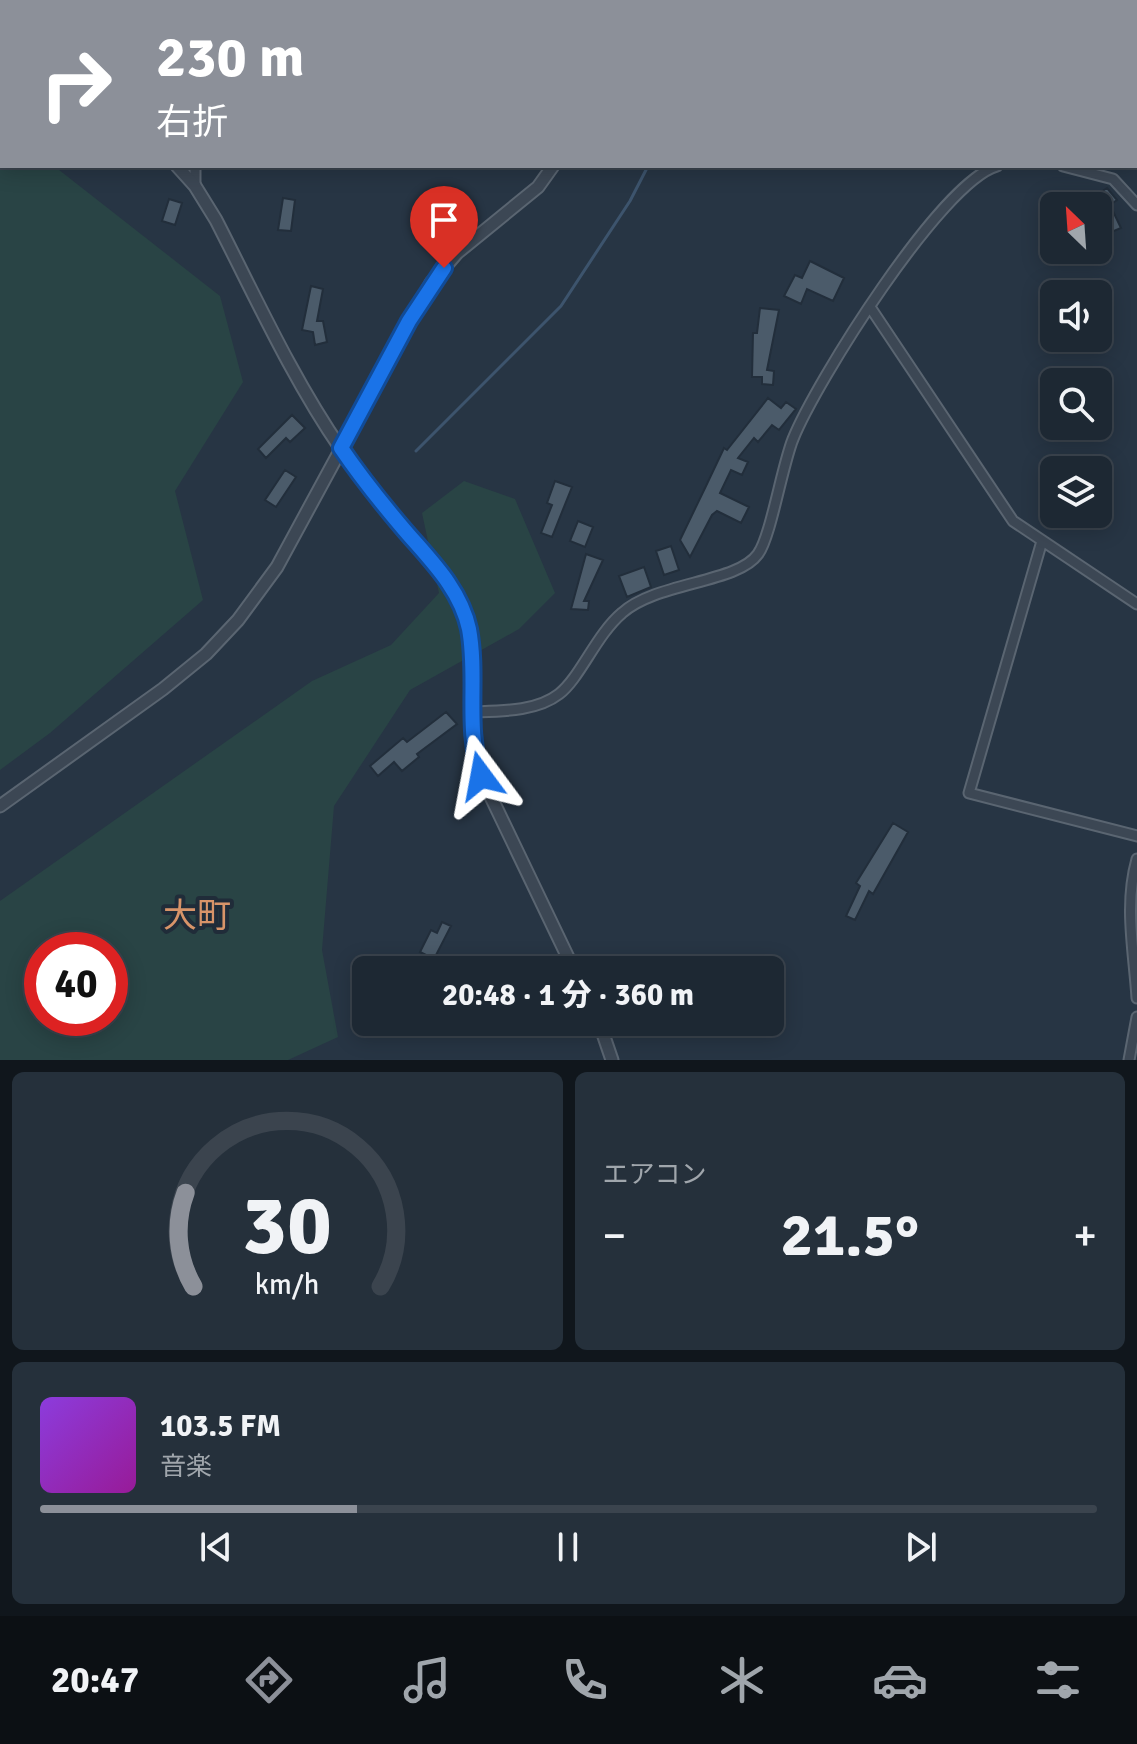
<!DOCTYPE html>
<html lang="ja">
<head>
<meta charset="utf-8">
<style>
  :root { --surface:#1d2833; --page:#25303b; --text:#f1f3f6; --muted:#a0a6ac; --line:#3b444e; --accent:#8c9099 }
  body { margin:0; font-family:Signika,"Noto Sans JP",sans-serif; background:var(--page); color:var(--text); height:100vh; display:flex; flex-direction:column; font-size:30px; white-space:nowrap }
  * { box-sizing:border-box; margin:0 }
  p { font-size:26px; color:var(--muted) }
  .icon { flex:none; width:44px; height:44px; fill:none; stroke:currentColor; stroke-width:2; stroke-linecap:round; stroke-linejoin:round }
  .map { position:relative; height:1060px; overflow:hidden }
  .drawer { display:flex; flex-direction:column; gap:12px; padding:12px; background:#10161c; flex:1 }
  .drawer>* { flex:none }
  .hud { position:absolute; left:0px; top:0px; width:1138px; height:168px; box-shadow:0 4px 20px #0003,0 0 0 2px var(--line); background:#8c9099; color:#fff; overflow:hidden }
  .needle { width:52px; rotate:335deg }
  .fabs { position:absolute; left:1040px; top:192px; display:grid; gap:16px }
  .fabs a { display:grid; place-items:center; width:72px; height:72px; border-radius:12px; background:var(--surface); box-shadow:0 4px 20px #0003,0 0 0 2px var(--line); font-size:40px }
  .speed { position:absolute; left:24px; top:932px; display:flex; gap:16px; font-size:40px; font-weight:700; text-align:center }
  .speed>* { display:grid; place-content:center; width:104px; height:104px; border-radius:50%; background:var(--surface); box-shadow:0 4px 20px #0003,0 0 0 2px var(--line); line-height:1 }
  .speed .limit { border:12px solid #d22; background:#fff; color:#111 }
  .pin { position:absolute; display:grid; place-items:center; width:68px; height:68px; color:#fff; margin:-82px -34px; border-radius:50% 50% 50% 0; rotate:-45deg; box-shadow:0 0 8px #0007 }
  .pin .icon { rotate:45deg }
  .me { position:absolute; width:88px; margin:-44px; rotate:347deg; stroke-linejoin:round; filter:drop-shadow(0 0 6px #0008) }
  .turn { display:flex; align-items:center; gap:28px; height:168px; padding:0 24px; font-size:36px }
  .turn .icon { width:104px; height:104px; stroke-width:2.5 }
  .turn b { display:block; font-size:56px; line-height:68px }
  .big { font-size:60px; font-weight:800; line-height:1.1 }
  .drawer .card { flex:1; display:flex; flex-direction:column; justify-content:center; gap:12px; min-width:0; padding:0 28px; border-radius:12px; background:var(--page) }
  .drawer .dial { align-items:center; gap:0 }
  .dial svg { height:208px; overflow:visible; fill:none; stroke:var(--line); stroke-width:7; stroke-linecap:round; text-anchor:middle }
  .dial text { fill:var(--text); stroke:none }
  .song { display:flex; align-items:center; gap:24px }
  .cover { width:96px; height:96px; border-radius:12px; background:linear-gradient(135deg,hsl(270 70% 55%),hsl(300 70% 35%)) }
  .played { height:8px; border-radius:4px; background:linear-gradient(90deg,var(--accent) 30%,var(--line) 30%) }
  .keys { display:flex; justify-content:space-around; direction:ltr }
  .heat { display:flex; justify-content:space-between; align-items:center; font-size:44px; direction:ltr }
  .drawer .tiles { flex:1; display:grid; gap:12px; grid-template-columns:1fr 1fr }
  .card:last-child { grid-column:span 2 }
  .trip { position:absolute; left:352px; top:956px; width:432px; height:80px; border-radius:12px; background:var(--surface); box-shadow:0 4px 20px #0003,0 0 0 2px var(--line); font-weight:800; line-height:80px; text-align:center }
  .tabs { display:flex; height:128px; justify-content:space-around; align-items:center; background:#0c1014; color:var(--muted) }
  .tabs .icon { width:56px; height:56px }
  .tabs .on { color:var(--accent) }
  .tabs b { font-size:36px; color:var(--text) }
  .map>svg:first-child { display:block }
</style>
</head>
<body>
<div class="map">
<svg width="1137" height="1060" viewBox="0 0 1137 1060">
  <rect width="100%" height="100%" fill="#273544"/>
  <path fill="#294445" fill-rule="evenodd" d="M0 131 2 166H54L220 296 243 382 175 491 203 600 50 733 0 770Z
    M464 481 515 499 555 593 519 629 410 690 334 806 322 950 338 1037 288 1060H0V901L312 681 391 645 439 593 422 513ZM42 950H110V1018H42Z"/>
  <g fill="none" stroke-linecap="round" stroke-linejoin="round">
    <path stroke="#3d546d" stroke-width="3" d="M774 2 776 0
      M416 451 561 306 630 201 648 166"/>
  </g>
  <path fill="#4b5b6a" stroke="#222e3b" stroke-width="2" d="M1107 188 1117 200 1110 205 1121 228 1102 236 1098 227V206H1080Z
    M283 198 295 200 291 231 278 230Z
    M169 199 182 203 175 225 162 221Z
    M810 261 844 278 833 301 807 289 801 304 784 296 795 275 802 278Z
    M311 286 323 289 317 321H323L327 342 315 345 313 332 302 330Z
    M760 308 779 310 767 370 774 371 773 385 762 384V377H752L753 333H757Z
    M768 398 781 408 786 402 796 409 779 430 772 425 758 442 754 438 738 458 748 462 742 475 731 470 720 493 749 507 741 523 717 511 712 515 690 557 680 540 706 486 724 448 727 450Z
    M292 415 305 428 290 442 286 438 266 458 258 449Z
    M285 470 296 477 276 507 265 500Z
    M555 481 572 487 552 537 541 533 552 505 547 503Z
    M578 521 593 527 585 547 570 541Z
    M671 546 679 570 664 575 656 551Z
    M586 554 603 560 584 601H589L588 610 571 609Z
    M644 567 651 587 627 597 619 576Z
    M446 712 457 724 417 754 419 757 402 771 394 762 378 776 370 766 403 738 407 742Z
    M893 823 908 832 873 894 869 891 855 920 846 916 860 886 856 883Z
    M442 922 451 926 434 959 420 952 431 930 437 933Z"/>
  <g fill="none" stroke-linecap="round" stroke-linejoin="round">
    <g stroke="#5a6571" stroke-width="13">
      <path id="minor" d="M855 0 856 2
        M272 2 275 0
        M1134 2 1135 0
        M195 166V186
        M1063 166 1113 179 1137 205
        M870 307 1013 521 1137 604
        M1042 541 969 793 1137 836
        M472 712C499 711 536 712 559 694 580 678 596 635 622 613 656 582 738 583 758 554 771 536 782 466 793 439 816 382 941 182 997 166
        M1137 859C1124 905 1134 951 1137 998
        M1129 1060 1137 1017"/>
    </g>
    <g stroke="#5a6571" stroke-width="15">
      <path id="tertiary" d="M636 2 638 0
        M0 67 2 68
        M177 166 195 186 216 220C255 296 292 378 341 449 363 481 387 511 413 540 429 558 446 575 457 597 486 654 462 717 481 776L574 970
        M0 806 163 689 206 654 238 620 277 567 431 283 457 253 538 187 553 166
        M599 1022 612 1060"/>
    </g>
    <use href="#minor" stroke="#3c4754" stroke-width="9"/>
    <use href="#tertiary" stroke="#3c4754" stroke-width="11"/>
  </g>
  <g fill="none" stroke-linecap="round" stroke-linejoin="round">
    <g stroke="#114b97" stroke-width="20">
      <path id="route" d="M444 268 409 321 341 448C360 476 380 501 402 527 428 558 460 587 469 629 478 678 465 727 481 776"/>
    </g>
    <use href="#route" stroke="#1a73e8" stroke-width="14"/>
  </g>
  <g text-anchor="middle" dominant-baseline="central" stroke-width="8" stroke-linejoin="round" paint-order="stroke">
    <g font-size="34" fill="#d89469" stroke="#202c39">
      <text x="197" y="916">大町</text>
    </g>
  </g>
</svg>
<div class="fabs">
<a><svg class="needle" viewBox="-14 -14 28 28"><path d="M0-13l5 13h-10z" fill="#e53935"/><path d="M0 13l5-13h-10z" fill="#a0a6ac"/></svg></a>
<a><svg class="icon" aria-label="sound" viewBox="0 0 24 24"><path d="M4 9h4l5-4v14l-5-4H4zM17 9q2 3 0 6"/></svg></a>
<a><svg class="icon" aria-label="search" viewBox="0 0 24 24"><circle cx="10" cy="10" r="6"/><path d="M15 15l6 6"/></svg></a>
<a><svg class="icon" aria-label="layers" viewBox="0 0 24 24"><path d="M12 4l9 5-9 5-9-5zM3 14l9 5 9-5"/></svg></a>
</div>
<div class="speed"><div class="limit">40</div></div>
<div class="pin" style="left:444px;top:268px;background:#d93025"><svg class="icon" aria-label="arrive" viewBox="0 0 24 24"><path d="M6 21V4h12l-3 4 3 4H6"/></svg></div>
<svg class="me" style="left:481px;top:776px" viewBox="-20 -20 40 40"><path d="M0-17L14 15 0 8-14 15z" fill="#1a73e8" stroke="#fff" stroke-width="4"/></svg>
<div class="trip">20:48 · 1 分 · 360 m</div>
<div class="hud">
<div class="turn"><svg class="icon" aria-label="right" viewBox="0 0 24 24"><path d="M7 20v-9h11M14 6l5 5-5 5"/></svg><div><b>230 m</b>右折</div></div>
</div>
</div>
<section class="drawer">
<div class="tiles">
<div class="card dial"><svg viewBox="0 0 100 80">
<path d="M14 69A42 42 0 1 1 86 69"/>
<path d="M14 69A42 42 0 0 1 11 33" stroke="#8c9099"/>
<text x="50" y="56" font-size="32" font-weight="700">30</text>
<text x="50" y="72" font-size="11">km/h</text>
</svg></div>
<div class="card"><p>エアコン</p>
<div class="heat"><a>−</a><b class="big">21.5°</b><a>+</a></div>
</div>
<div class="card">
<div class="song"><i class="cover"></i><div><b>103.5 FM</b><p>音楽</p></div></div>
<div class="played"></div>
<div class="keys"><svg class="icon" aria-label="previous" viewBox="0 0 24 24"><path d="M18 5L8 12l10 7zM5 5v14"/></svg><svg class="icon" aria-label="pause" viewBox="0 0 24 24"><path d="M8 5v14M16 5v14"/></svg><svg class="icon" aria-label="next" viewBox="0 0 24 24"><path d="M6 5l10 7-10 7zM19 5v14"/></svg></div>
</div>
</div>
</section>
<nav class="tabs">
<b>20:47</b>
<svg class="icon on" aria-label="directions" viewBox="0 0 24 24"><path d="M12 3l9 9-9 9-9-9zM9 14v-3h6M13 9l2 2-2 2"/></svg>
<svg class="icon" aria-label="music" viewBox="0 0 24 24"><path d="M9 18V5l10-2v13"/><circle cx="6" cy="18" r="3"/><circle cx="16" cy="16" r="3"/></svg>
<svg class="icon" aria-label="phone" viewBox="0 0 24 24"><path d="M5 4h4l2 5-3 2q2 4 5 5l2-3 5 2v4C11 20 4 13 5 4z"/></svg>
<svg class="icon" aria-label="climate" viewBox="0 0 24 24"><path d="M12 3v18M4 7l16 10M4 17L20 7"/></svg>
<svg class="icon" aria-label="car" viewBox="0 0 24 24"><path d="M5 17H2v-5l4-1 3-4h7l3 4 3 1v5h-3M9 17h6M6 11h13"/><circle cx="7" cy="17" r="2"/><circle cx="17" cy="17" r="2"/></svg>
<svg class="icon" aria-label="filters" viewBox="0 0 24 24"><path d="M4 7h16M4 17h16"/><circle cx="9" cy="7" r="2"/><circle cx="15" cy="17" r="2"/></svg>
</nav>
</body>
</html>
